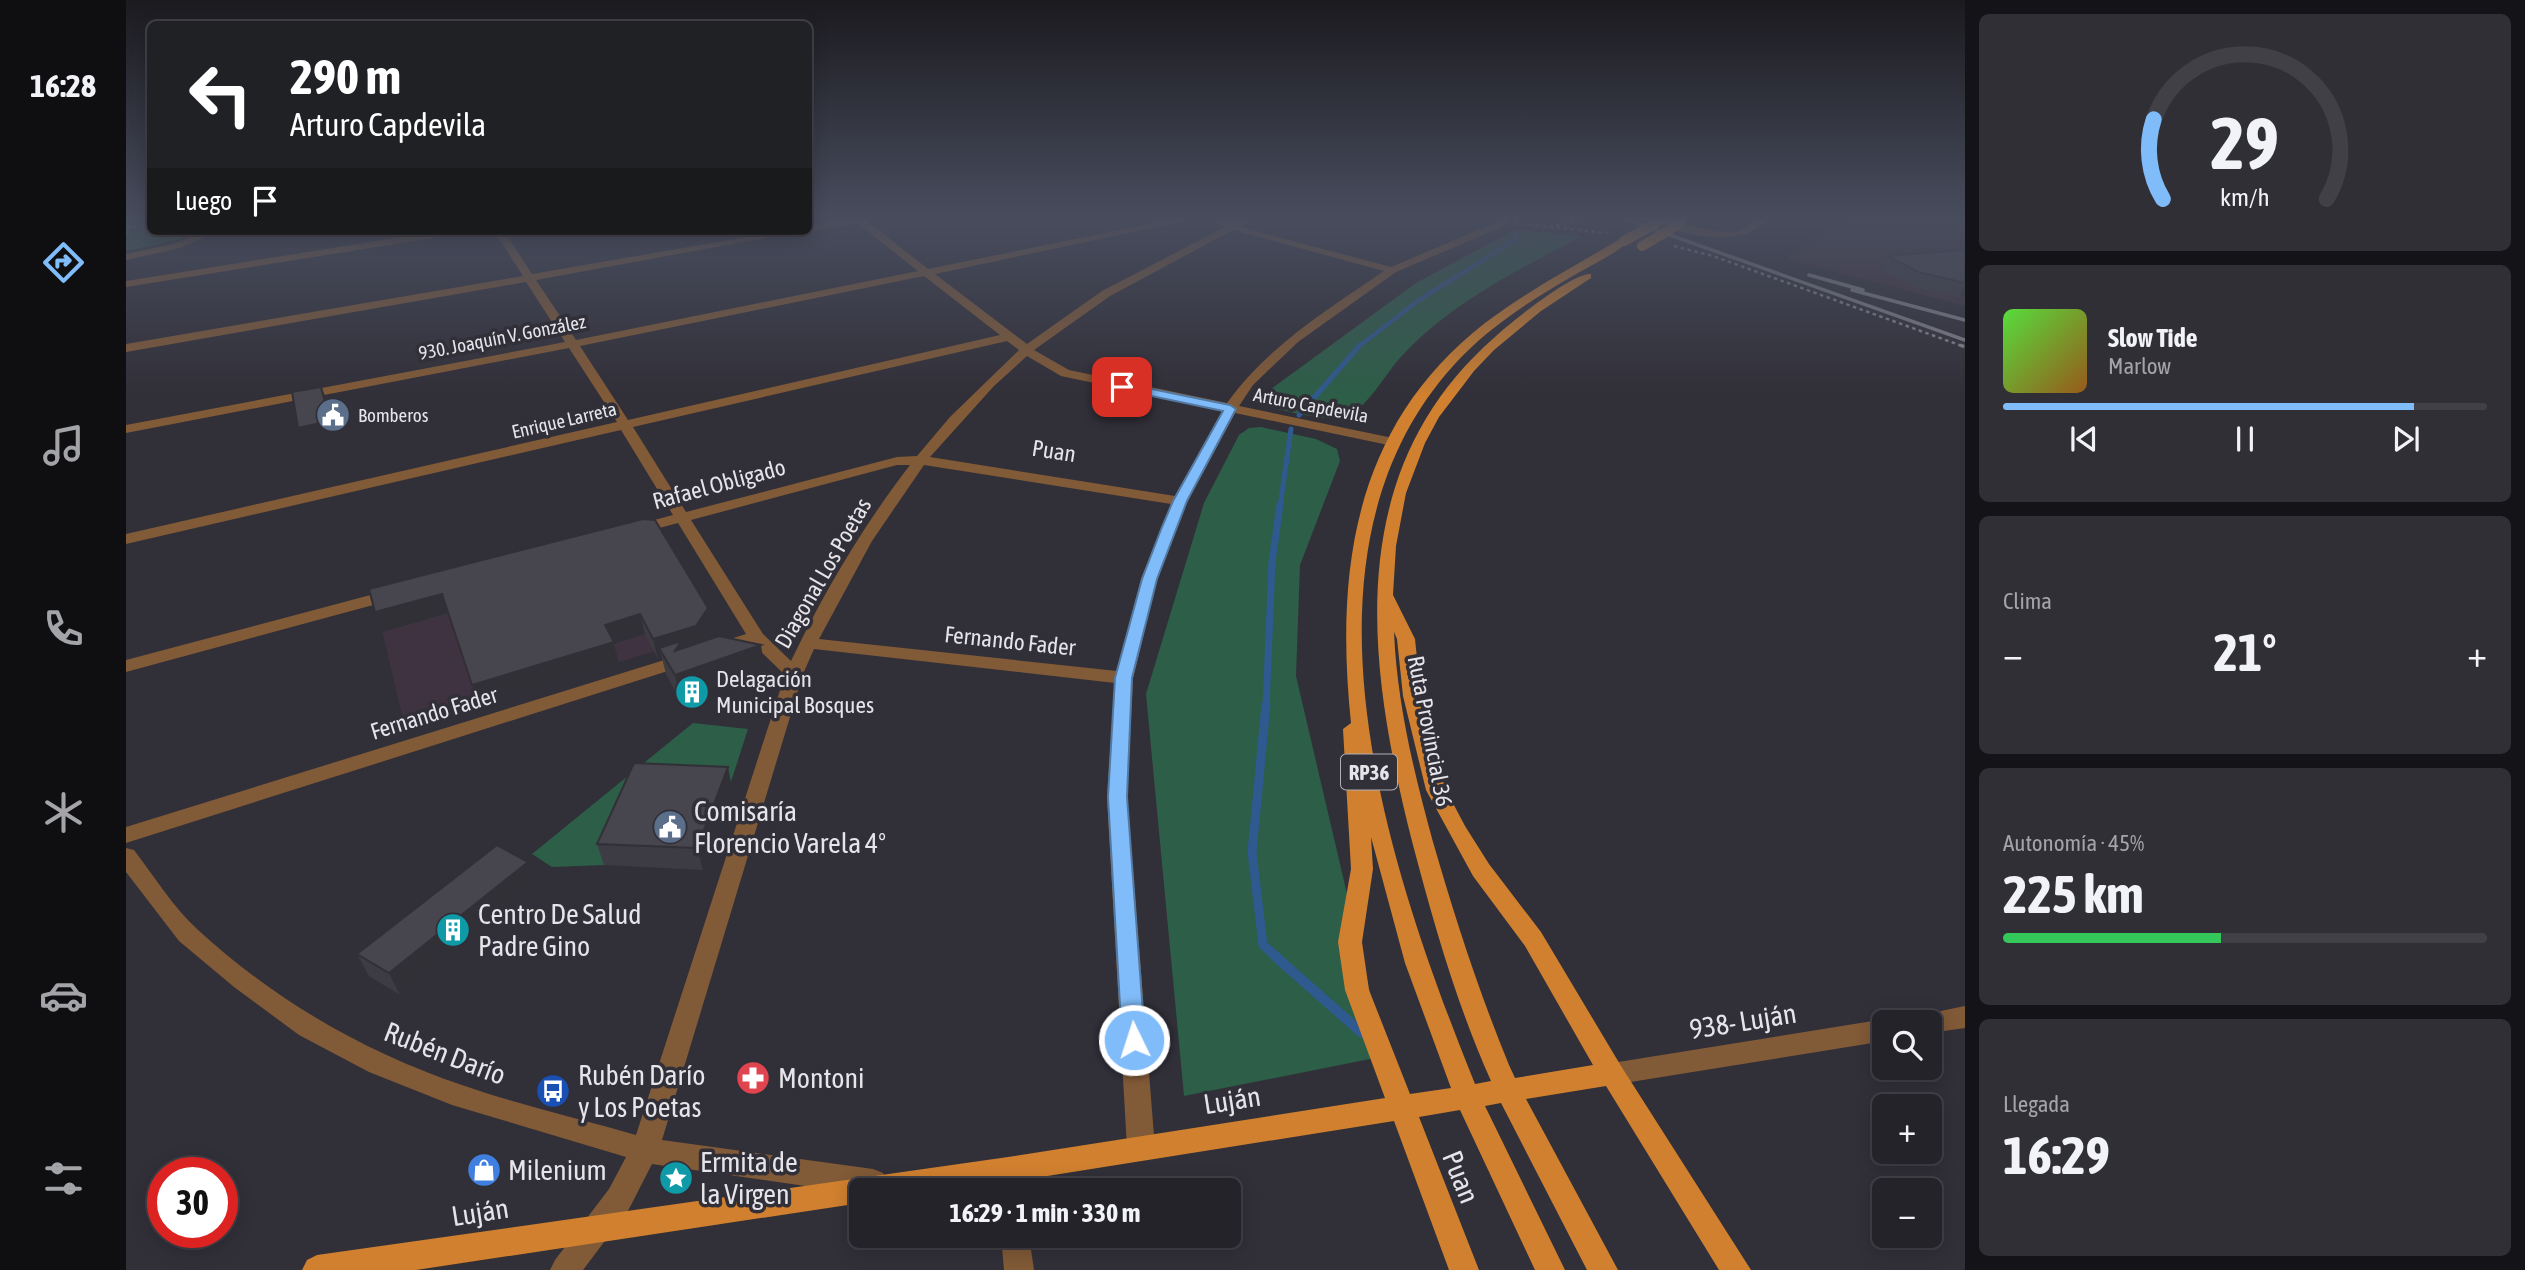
<!DOCTYPE html>
<html lang="es">
<head>
<meta charset="utf-8">
<style>
  :root { --surface:#25232a; --page:#312f36; --text:#f1f3f6; --muted:#a3a4a8; --line:#424047; --accent:#81bcfa }
  body { margin:0; font-family:"Asap Condensed",sans-serif; background:var(--page); color:var(--text); height:100vh; display:flex; flex-direction:column; font-size:26px; white-space:nowrap }
  * { box-sizing:border-box; margin:0 }
  p { font-size:23px; color:var(--muted) }
  .icon { flex:none; width:38px; height:38px; fill:none; stroke:currentColor; stroke-width:2; stroke-linecap:round; stroke-linejoin:round }
  .map { position:relative; flex:1; overflow:hidden }
  .details { display:flex; flex-direction:column; gap:14px; padding:14px; background:#141317; width:560px }
  .details>* { flex:none }
  .guide { position:absolute; left:21px; top:21px; width:665px; height:214px; border-radius:10px; box-shadow:0 4px 18px #0003,0 0 0 2px var(--line); background:#202124; color:#fff; overflow:hidden }
  .tools { position:absolute; left:1746px; top:1010px; display:grid; gap:14px }
  .tools a { display:grid; place-items:center; width:70px; height:70px; border-radius:10px; background:var(--surface); box-shadow:0 4px 18px #0003,0 0 0 2px var(--line); font-size:35px }
  .speed { position:absolute; left:21px; top:1157px; display:flex; gap:14px; font-size:35px; font-weight:700; text-align:center }
  .speed>* { display:grid; place-content:center; width:91px; height:91px; border-radius:50%; background:var(--surface); box-shadow:0 4px 18px #0003,0 0 0 2px var(--line); line-height:1 }
  .speed .limit { border:10px solid #d22; background:#fff; color:#111 }
  .pin { position:absolute; display:grid; place-items:center; width:60px; height:60px; color:#fff; margin:-30px; border-radius:14px; box-shadow:0 4px 10px #0006 }
  .me { position:absolute; width:77px; margin:-38px; rotate:356deg; stroke-linejoin:round; filter:drop-shadow(0 0 5px #0008) }
  .turn { display:flex; align-items:center; gap:24px; height:147px; padding:0 28px; font-size:32px }
  .turn .icon { width:91px; height:91px; stroke-width:2.5 }
  .turn b { display:block; font-size:49px; line-height:60px }
  .then { display:flex; align-items:center; height:66px; padding:0 28px; background:#0003; gap:14px; font-size:26px }
  .big { font-size:52px; font-weight:700; line-height:1.1 }
  .details .tile { flex:1; display:flex; flex-direction:column; justify-content:center; gap:10px; min-width:0; padding:0 24px; border-radius:10px; background:var(--page) }
  .details .dial { align-items:center; gap:0 }
  .dial svg { height:182px; overflow:visible; fill:none; stroke:var(--line); stroke-width:7; stroke-linecap:round; text-anchor:middle }
  .dial text { fill:var(--text); stroke:none }
  .song { display:flex; align-items:center; gap:21px }
  .cover { width:84px; height:84px; border-radius:10px; background:linear-gradient(135deg,hsl(110 70% 55%),hsl(30 70% 35%)) }
  .played { height:7px; border-radius:4px; background:linear-gradient(90deg,var(--accent) 85%,var(--line) 85%) }
  .keys { display:flex; justify-content:space-around; direction:ltr }
  .heat { display:flex; justify-content:space-between; align-items:center; font-size:38px; direction:ltr }
  .charge { height:10px; border-radius:5px; background:linear-gradient(90deg,#34c759 45%,var(--line) 0) }
  .trip { position:absolute; left:723px; top:1178px; width:392px; height:70px; border-radius:10px; background:var(--surface); box-shadow:0 4px 18px #0003,0 0 0 2px var(--line); font-weight:700; line-height:70px; text-align:center }
  main { display:flex; flex:1; min-height:0 }
  .tab-bar { display:flex; flex-direction:column; width:126px; justify-content:space-around; align-items:center; background:#0f0e11; color:var(--muted) }
  .tab-bar .icon { width:49px; height:49px }
  .tab-bar .selected { color:var(--accent) }
  .tab-bar b { font-size:32px; color:var(--text) }
  .map>svg:first-child { display:block }
</style>
</head>
<body>
<main>
<nav class="tab-bar">
<b>16:28</b>
<svg class="icon selected" aria-label="directions" viewBox="0 0 24 24"><path d="M12 3l9 9-9 9-9-9zM9 14v-3h6M13 9l2 2-2 2"/></svg>
<svg class="icon" aria-label="music" viewBox="0 0 24 24"><path d="M9 18V5l10-2v13"/><circle cx="6" cy="18" r="3"/><circle cx="16" cy="16" r="3"/></svg>
<svg class="icon" aria-label="phone" viewBox="0 0 24 24"><path d="M5 4h4l2 5-3 2q2 4 5 5l2-3 5 2v4C11 20 4 13 5 4z"/></svg>
<svg class="icon" aria-label="climate" viewBox="0 0 24 24"><path d="M12 3v18M4 7l16 10M4 17L20 7"/></svg>
<svg class="icon" aria-label="car" viewBox="0 0 24 24"><path d="M5 17H2v-5l4-1 3-4h7l3 4 3 1v5h-3M9 17h6M6 11h13"/><circle cx="7" cy="17" r="2"/><circle cx="17" cy="17" r="2"/></svg>
<svg class="icon" aria-label="filters" viewBox="0 0 24 24"><path d="M4 7h16M4 17h16"/><circle cx="9" cy="7" r="2"/><circle cx="15" cy="17" r="2"/></svg>
</nav>
<div class="map">
<svg width="1839" height="1270" viewBox="0 0 1839 1270">
  <rect width="100%" height="100%" fill="#312f38"/>
  <path fill="#413340" d="M1721 218H1839V306L1659 258Z"/>
  <path fill="#403341" d="M533 539 586 628 581 635 279 728 251 609Z"/>
  <path fill="#2d5e48" d="M0 218H24V231H71L50 240 0 251Z
    M1388 230 1456 236C1392 270 1324 303 1274 358 1260 373 1240 410 1220 416 1197 423 1151 408 1126 403L1290 283Z
    M1135 427 1190 439 1211 449 1214 461 1174 565 1170 676 1259 1056 1058 1096 1020 694 1078 503 1113 435 1123 428Z
    M567 723 622 729 602 791 478 865 426 867 406 854Z"/>
  <g fill="none" stroke-linecap="round" stroke-linejoin="round">
    <path stroke="#2f5a8f" stroke-width="4.5" d="M1232 347 1293 300 1389 240V233"/>
    <path stroke="#2f5a8f" stroke-width="5" d="M1173 415 1234 345
      M1154 507 1165 429"/>
    <path stroke="#2f5a8f" stroke-width="7" d="M1140 707 1146 562 1154 505"/>
    <path stroke="#2f5a8f" stroke-width="9" d="M1140 705 1126 852 1137 945 1151 957"/>
    <path stroke="#2f5a8f" stroke-width="10" d="M1149 956 1236 1033"/>
    <path stroke="#88878e" stroke-width="2.5" stroke-dasharray="3.5 3.5" stroke-linecap="butt" d="M1389 223 1481 233
      M1423 227 1467 218
      M0 228 24 224
      M0 234 1 218
      M1548 246 1587 256 1839 347"/>
    <path stroke="#88878e" stroke-width="3.5" stroke-dasharray="4.5 4.5" stroke-linecap="butt" d="M1834 345 1839 347"/>
    <path fill="#815a37" fill-rule="evenodd" d="M726 218H743L741 221 802 269 1052 218H1073L809 274 901 344 976 291 1099 227 1084 218H1097L1106 223 1116 218H1128L1114 227 1265 267 1371 222 1372 218H1382L1378 226 1270 272 1172 342 1127 385 1113 406 1267 438 1272 439V445L1267 446 1109 413 1061 501 1031 579 1007 678 1001 797 1029 1148 1025 1157 1015 1161 1005 1157 1001 1148 981 797 989 683 688 649 677 674 536 1140 747 1169 757 1173 761 1182 757 1190H735V1194L526 1164 503 1209 457 1270H424L429 1260 483 1189 500 1157 326 1105 243 1072 173 1035 108 987 53 941 0 872V848L8 850C28 876 47 907 71 929 147 999 238 1052 336 1085 393 1105 452 1118 510 1135L659 675 627 644 594 653 588 652 585 648 588 644 620 634 552 523 511 534 503 529 506 526 547 515 495 430 0 544V534L491 422 443 348 0 433V425L439 342 400 282 0 352V344L397 276 368 231H378L406 274 655 231H677L410 280 450 340 792 271 731 223 682 232 678 231H682V226ZM1107 230 1258 271C1201 310 1142 346 1101 403L943 370 908 350 984 296ZM798 276 874 335 502 420 454 346ZM881 341 893 350 824 417 791 456 771 457 560 512 507 427ZM901 356 935 376 1097 410 1049 496 804 457 868 386ZM771 465H784C737 526 698 592 665 661L637 634 565 520ZM798 465 1045 504 1015 579 991 671 693 639 746 541Z
      M1524 218C1551 218 1576 233 1605 232 1621 232 1629 218 1644 218 1617 250 1555 237 1524 218Z
      M78 231H92L54 248 0 260V254L47 244Z
      M313 231H337L332 234 0 287V281Z
      M267 589 275 594 273 598 0 672V660Z
      M561 653 570 659 567 663 0 843V827Z
      M1839 1006V1028L1804 1033V1022H1792L1795 1015Z
      M1759 1019 1767 1022H1759V1041L1486 1085 1477 1082 1473 1074 1477 1066 1486 1063Z
      M882 1157 892 1161 898 1190H870L868 1170 872 1161Z
      M875 1236H903L908 1270H878Z"/>
    <path fill="#d0802f" fill-rule="evenodd" d="M1494 239 1503 241C1487 256 1463 266 1445 277 1402 302 1360 329 1327 366 1154 558 1265 875 1349 1084L1365 1081C1331 1005 1308 925 1287 845 1241 666 1214 472 1369 337 1384 323 1447 272 1465 274V278L1415 311 1368 350 1348 371 1313 417 1299 443 1280 493 1270 546 1267 595 1289 639 1295 696 1309 755 1320 790 1339 826 1363 864 1415 932 1495 1066 1625 1270H1593L1480 1086 1400 1099 1492 1270H1461L1375 1103 1359 1106 1439 1270H1409L1334 1110 1293 1117 1353 1270H1323L1268 1121 833 1190H735V1203L290 1270H176L181 1260 191 1255 882 1157 1259 1098 1219 990 1212 942 1225 869 1217 729 1225 723C1209 569 1228 425 1359 323 1401 291 1449 266 1494 239ZM1268 632 1271 639 1277 696 1300 790 1347 876 1399 946 1467 1065 1389 1078 1383 1065C1353 992 1329 918 1307 842 1288 773 1271 703 1268 632ZM1245 837 1279 963 1325 1088 1284 1094 1243 990 1236 942 1247 869Z"/>
    <path stroke="#828188" stroke-width="3.5" d="M1496 218 1839 340
      M1683 275 1737 290
      M1726 290 1839 320"/>
    <path stroke="#d0802f" stroke-width="10" d="M1498 241 1538 219
      M1516 246 1555 223"/>
  </g>
  <path fill="#3d3b43" d="M1839 249V294L1833 298 1786 287 1756 270 1762 256 1825 251Z
    M582 608 586 628 578 641 639 672 555 703 540 674 536 658 532 659 519 634 488 644 493 663 354 706 322 614 257 632 249 612Z
    M606 788 577 870 478 865 471 844Z
    M402 862 410 883 274 995 243 976 231 954Z"/>
  <path fill="#323037" d="M1839 285V294L1833 298Z
    M195 387 200 398 209 433 177 440 172 428Z
    M316 594 323 613 257 632 249 612Z
    M582 608 586 628 575 646 635 645 639 672 555 703 549 675 533 648 536 658 532 659 527 639Z
    M514 614 519 634 488 644 493 663 354 706 346 685 479 625Z
    M602 767 606 788 577 870 571 848Z
    M402 862 410 883 274 995 263 973Z"/>
  <path fill="#47454e" stroke="#323037" stroke-width="2" d="M1839 249V283L1792 272 1762 256 1825 251Z
    M195 387 204 421 172 428 166 392Z
    M517 519 529 520 582 608 570 626 527 639 514 614 479 625 488 642 346 685 316 594 249 612 243 589Z
    M593 636 635 645 549 675 533 648 555 641 549 651Z
    M508 763 602 767 571 848 471 844Z
    M371 845 402 862 263 973 231 954Z"/>
  <linearGradient id="sky" x2="0" y2="1"><stop stop-color="#1b1a1f"/><stop offset="0.55" stop-color="#484d5e"/><stop offset="1" stop-color="#484d5e" stop-opacity="0"/></linearGradient>
  <rect width="1839" height="396" fill="url(#sky)"/>
  <path fill="#81bcfa" stroke="#547aa2" stroke-width="2" d="M996 383 1104 405 1110 409 1061 501 1031 579 1006 678 1001 797 1019 1040 1016 1047 1008 1050 1000 1047 996 1040 982 797 989 678 1016 579 1036 527 1047 501 1097 411 992 389V384Z"/>
  <defs>
    <g id="civic-disc" transform="scale(1.75)"><circle r="9.5" fill="#5c6f8a" stroke="#312f38"/><path d="M-.6-6.5H3V-4.5H.6V-3L4-1V1h2V6H-6V1h2V-1L-.6-3ZM-1.2 2.5V6h2.4V2.5Z" fill="#fff"/></g>
    <g id="building-disc" transform="scale(1.75)"><circle r="9.5" fill="#0f9aa8" stroke="#312f38"/><path d="M-4-6H4V6H1V3H-1V6H-4ZM-2.5-4.3h1.7v1.8h-1.7ZM.8-4.3h1.7v1.8H.8ZM-2.5-1h1.7V.8h-1.7ZM.8-1h1.7V.8H.8Z" fill="#fff"/></g>
    <g id="pharmacy-disc" transform="scale(1.75)"><circle r="9.5" fill="#e0444e" stroke="#312f38"/><path d="M-2-6h4v4h4v4h-4v4h-4v-4h-4v-4h4Z" fill="#fff"/></g>
    <g id="bus-disc" transform="scale(1.75)"><circle r="9.5" fill="#1a4fb4" stroke="#312f38"/><path d="M-5-6H5V4H4V6H2V4H-2V6H-4V4H-5ZM-3.5-4V0h7V-4ZM-3.5 1.2v1.5H-2V1.2ZM2 1.2v1.5H3.5V1.2Z" fill="#fff"/></g>
    <g id="shop-disc" transform="scale(1.75)"><circle r="9.5" fill="#3f7fe0" stroke="#312f38"/><path d="M-5-2.5h2.3a2.7 3.5 0 0 1 5.4 0H5L5.5 6h-11ZM-1.5-2.5h3a1.5 2.3 0 0 0-3 0Z" fill="#fff"/></g>
    <g id="sight-disc" transform="scale(1.75)"><circle r="9.5" fill="#0f9aa8" stroke="#312f38"/><path d="M0-6L1.8-2.2L6-1.7L2.9 1.2L3.7 5.4L0 3.3L-3.7 5.4L-2.9 1.2L-6-1.7L-1.8-2.2Z" fill="#fff"/></g>
  </defs>
  <g fill-rule="evenodd">
    <use href="#civic-disc" x="207" y="415"/>
    <use href="#building-disc" x="566" y="692"/>
    <use href="#civic-disc" x="544" y="827"/>
    <use href="#building-disc" x="327" y="930"/>
    <use href="#pharmacy-disc" x="627" y="1078"/>
    <use href="#bus-disc" x="427" y="1091"/>
    <use href="#shop-disc" x="358" y="1170"/>
    <use href="#sight-disc" x="550" y="1178"/>
  </g>
  <g text-anchor="middle" dominant-baseline="central" stroke-width="7" stroke-linejoin="round" paint-order="stroke">
    <g font-size="19" fill="#e5e4e9" stroke="#312f38">
      <text transform="translate(376 337) rotate(-11)">930. Joaquín V. González</text>
      <text transform="translate(1185 405) rotate(11)">Arturo Capdevila</text>
      <text transform="translate(438 420) rotate(-13)">Enrique Larreta</text>
    </g>
    <g font-size="19" fill="#e5e4e9" stroke="#312f38" text-anchor="start">
      <text x="232" y="415">Bomberos</text>
    </g>
    <rect fill="#312f38" stroke="#afaeb4" stroke-width="2" x="1215" y="754.5" width="56" height="35" rx="5"/>
    <g font-size="21" font-weight="bold" fill="#e5e4e9">
      <text x="1243" y="772">RP36</text>
    </g>
    <g font-size="23" fill="#e5e4e9" stroke="#312f38">
      <text transform="translate(928 451) rotate(9)">Puan</text>
      <text transform="translate(593 484) rotate(-15)">Rafael Obligado</text>
      <text transform="translate(697 573) rotate(-60)">Diagonal Los Poetas</text>
      <text transform="translate(884 641) rotate(6)">Fernando Fader</text>
      <text transform="translate(308 713) rotate(-17)">Fernando Fader</text>
      <text transform="translate(1304 731) rotate(79)">Ruta Provincial 36</text>
    </g>
    <g font-size="23" fill="#e5e4e9" stroke="#312f38" text-anchor="start">
      <text x="590" y="679">Delagación<tspan x="590" dy="26">Municipal Bosques</tspan></text>
    </g>
    <g font-size="28" fill="#e5e4e9" stroke="#312f38" text-anchor="start">
      <text x="568" y="811">Comisaría<tspan x="568" dy="32">Florencio Varela 4°</tspan></text>
      <text x="352" y="914">Centro De Salud<tspan x="352" dy="32">Padre Gino</tspan></text>
      <text x="452" y="1075">Rubén Darío<tspan x="452" dy="32">y Los Poetas</tspan></text>
      <text x="652" y="1078">Montoni</text>
      <text x="574" y="1162">Ermita de<tspan x="574" dy="32">la Virgen</tspan></text>
      <text x="382" y="1170">Milenium</text>
    </g>
    <g font-size="28" fill="#e5e4e9" stroke="#312f38">
      <text transform="translate(1617 1021) rotate(-9)">938- Luján</text>
      <text transform="translate(319 1053) rotate(21)">Rubén Darío</text>
      <text transform="translate(1106 1100) rotate(-9)">Luján</text>
      <text transform="translate(1335 1177) rotate(68)">Puan</text>
      <text transform="translate(354 1212) rotate(-9)">Luján</text>
    </g>
  </g>
</svg>
<div class="tools">
<a><svg class="icon" aria-label="search" viewBox="0 0 24 24"><circle cx="10" cy="10" r="6"/><path d="M15 15l6 6"/></svg></a>
<a>+</a>
<a>−</a>
</div>
<div class="speed"><div class="limit">30</div></div>
<div class="pin" style="left:996px;top:387px;background:#d93025"><svg class="icon" aria-label="arrive" viewBox="0 0 24 24"><path d="M6 21V4h12l-3 4 3 4H6"/></svg></div>
<svg class="me" style="left:1008px;top:1040px" viewBox="-20 -20 40 40"><circle r="17" fill="#81bcfa" stroke="#fff" stroke-width="3"/><path d="M0-11L8 9 0 5-8 9z" fill="#fff"/></svg>
<div class="trip">16:29 · 1 min · 330 m</div>
<div class="guide">
<div class="turn"><svg class="icon" aria-label="left" viewBox="0 0 24 24"><path d="M17 20v-9H6M10 6l-5 5 5 5"/></svg><div><b>290 m</b>Arturo Capdevila</div></div>
<div class="then">Luego<svg class="icon" aria-label="arrive" viewBox="0 0 24 24"><path d="M6 21V4h12l-3 4 3 4H6"/></svg></div>
</div>
</div>
<section class="details">
<div class="tile dial"><svg viewBox="0 0 100 80">
<path d="M14 69A42 42 0 1 1 86 69"/>
<path d="M14 69A42 42 0 0 1 10 34" stroke="#81bcfa"/>
<text x="50" y="56" font-size="32" font-weight="700">29</text>
<text x="50" y="72" font-size="11">km/h</text>
</svg></div>
<div class="tile">
<div class="song"><i class="cover"></i><div><b>Slow Tide</b><p>Marlow</p></div></div>
<div class="played"></div>
<div class="keys"><svg class="icon" aria-label="previous" viewBox="0 0 24 24"><path d="M18 5L8 12l10 7zM5 5v14"/></svg><svg class="icon" aria-label="pause" viewBox="0 0 24 24"><path d="M8 5v14M16 5v14"/></svg><svg class="icon" aria-label="next" viewBox="0 0 24 24"><path d="M6 5l10 7-10 7zM19 5v14"/></svg></div>
</div>
<div class="tile"><p>Clima</p>
<div class="heat"><a>−</a><b class="big">21°</b><a>+</a></div>
</div>
<div class="tile"><p>Autonomía · 45%</p><b class="big">225 km</b><div class="charge"></div></div>
<div class="tile"><p>Llegada</p><b class="big">16:29</b></div>
</section>
</main>
</body>
</html>
